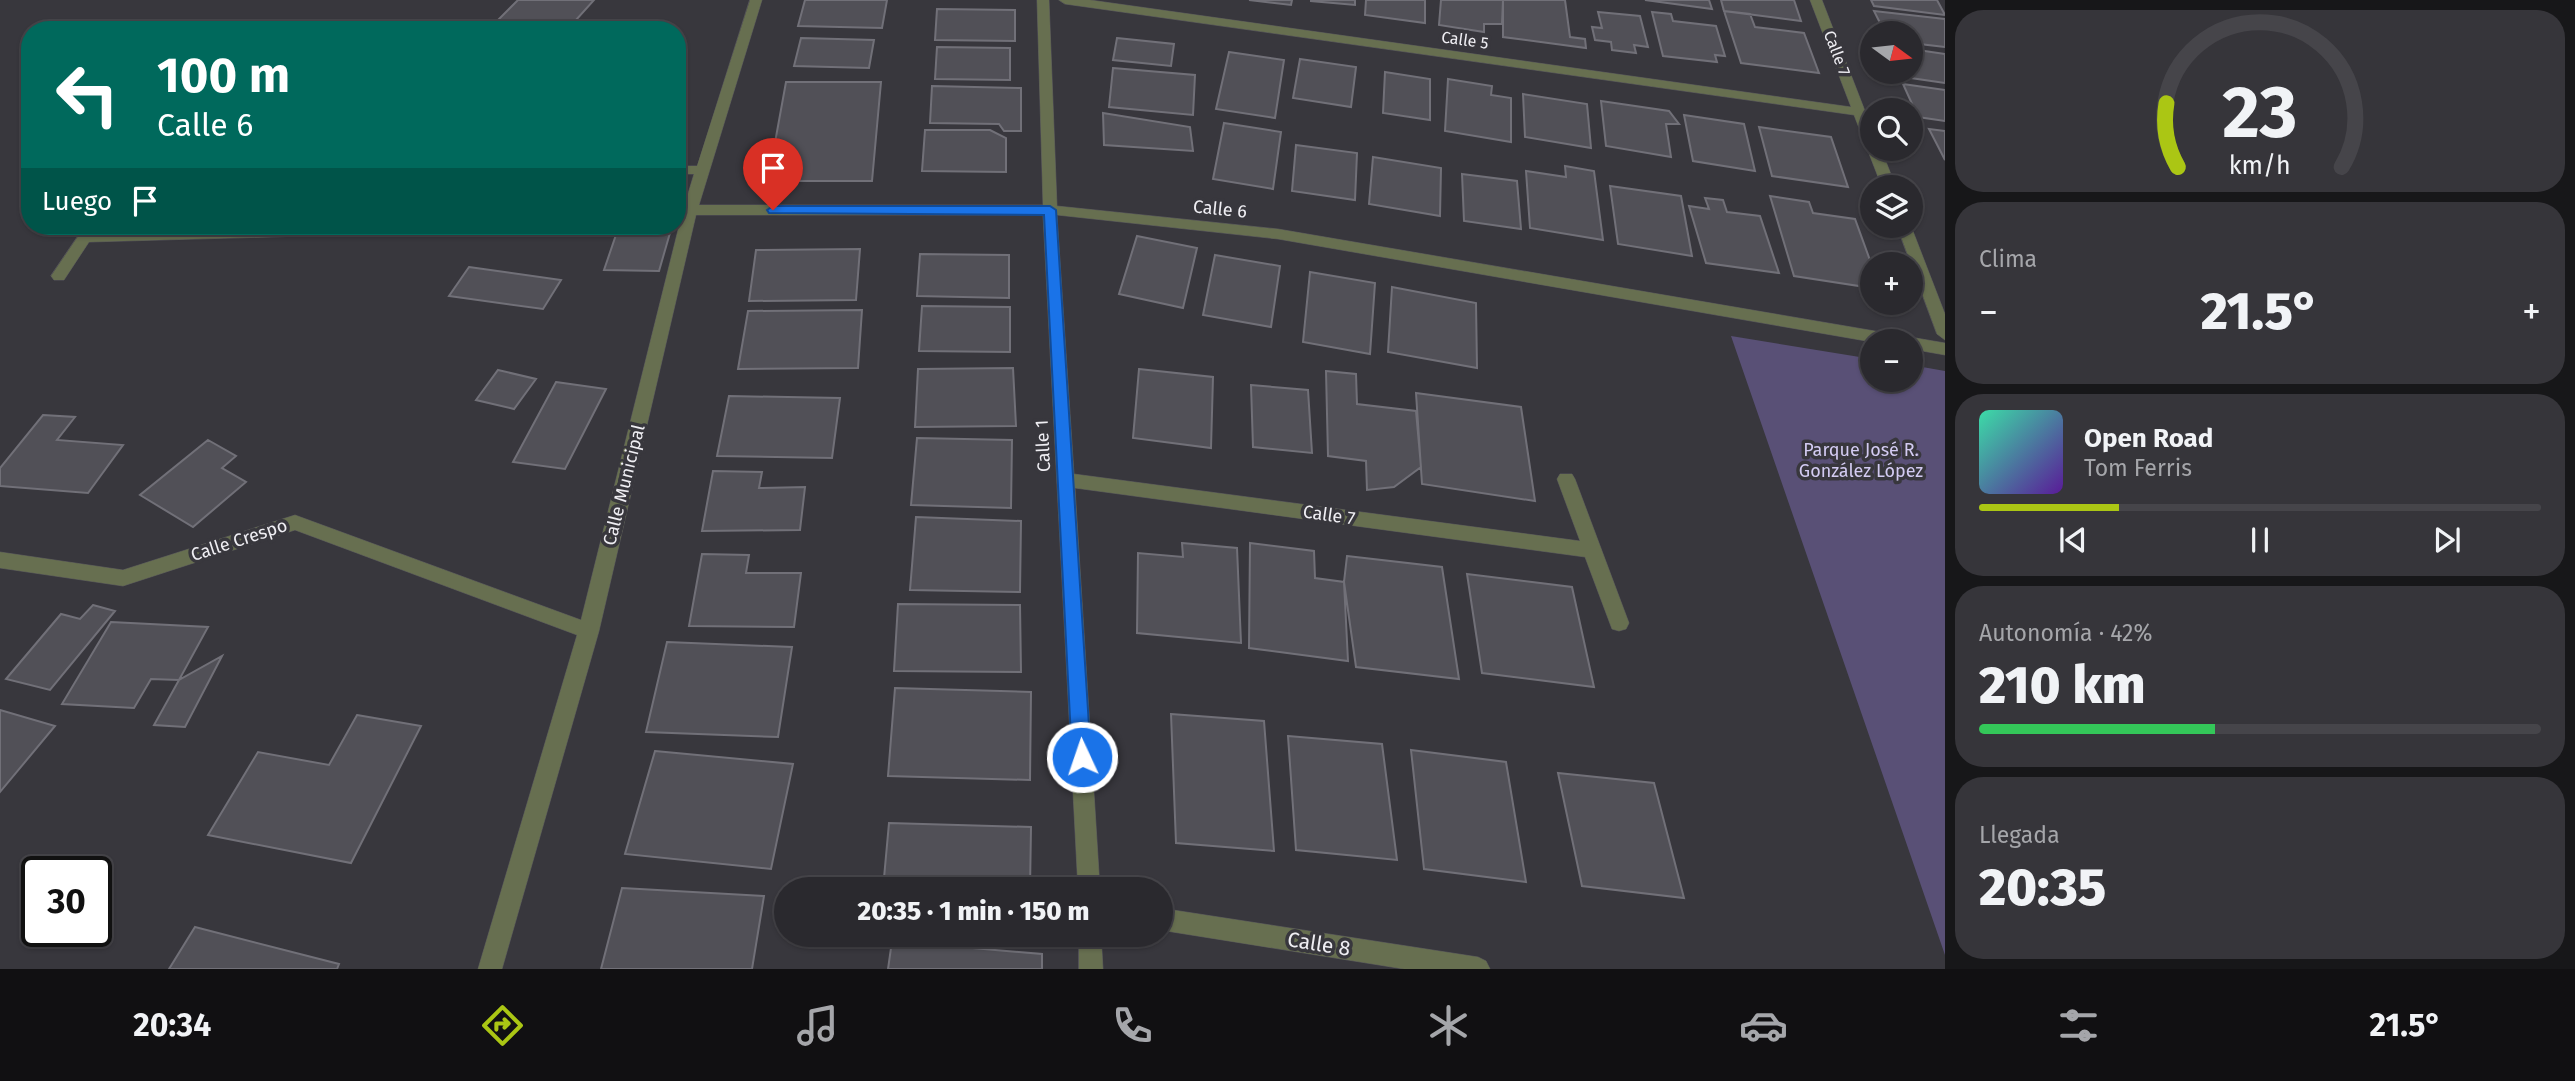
<!DOCTYPE html>
<html lang="es">
<head>
<meta charset="utf-8">
<style>
  :root { --surface:#2a292e; --page:#36353a; --text:#f1f3f6; --muted:#a5a6aa; --line:#46454a; --accent:#abc614 }
  body { margin:0; font-family:"Fira Sans",sans-serif; background:var(--page); color:var(--text); height:100vh; display:flex; flex-direction:column; font-size:26px; white-space:nowrap }
  * { box-sizing:border-box; margin:0 }
  p { font-size:23px; color:var(--muted) }
  .icon { flex:none; width:38px; height:38px; fill:none; stroke:currentColor; stroke-width:2; stroke-linecap:round; stroke-linejoin:round }
  .map { position:relative; flex:1; overflow:hidden }
  .details { display:flex; flex-direction:column; gap:10px; padding:10px; background:#171719; width:630px }
  .details>* { flex:none }
  .guide { position:absolute; left:21px; top:21px; width:665px; height:214px; border-radius:28px; box-shadow:0 2px 5px #0004,0 0 0 2px var(--line); background:#00695c; color:#fff; overflow:hidden }
  .needle { width:46px; rotate:105deg }
  .fabs { position:absolute; left:1860px; top:21px; display:grid; gap:14px }
  .fabs a { display:grid; place-items:center; width:63px; height:63px; border-radius:50%; background:var(--surface); box-shadow:0 2px 5px #0004,0 0 0 2px var(--line); font-size:35px }
  .speed { position:absolute; left:21px; top:856px; display:flex; gap:14px; font-size:35px; font-weight:700; text-align:center }
  .speed>* { display:grid; place-content:center; width:91px; height:91px; border-radius:50%; background:var(--surface); box-shadow:0 2px 5px #0004,0 0 0 2px var(--line); line-height:1 }
  .speed .limit { border:4px solid #111; border-radius:10px; background:#fff; color:#111 }
  .pin { position:absolute; display:grid; place-items:center; width:60px; height:60px; color:#fff; margin:-72px -30px; border-radius:50% 50% 50% 0; rotate:-45deg; box-shadow:0 0 7px #0007 }
  .pin .icon { rotate:45deg }
  .me { position:absolute; width:77px; margin:-38px; rotate:357deg; stroke-linejoin:round; filter:drop-shadow(0 0 5px #0008) }
  .turn { display:flex; align-items:center; gap:24px; height:147px; padding:0 21px; font-size:32px }
  .turn .icon { width:91px; height:91px; stroke-width:2.5 }
  .turn b { display:block; font-size:49px; line-height:60px }
  .then { display:flex; align-items:center; height:66px; padding:0 21px; background:#0003; gap:14px; font-size:26px }
  .big { font-size:52px; font-weight:800; line-height:1.1 }
  .details .card { flex:1; display:flex; flex-direction:column; justify-content:center; gap:10px; min-width:0; padding:0 24px; border-radius:28px; background:var(--page) }
  .details .dial { align-items:center; gap:0 }
  .dial svg { height:182px; overflow:visible; fill:none; stroke:var(--line); stroke-width:7; stroke-linecap:round; text-anchor:middle }
  .dial text { fill:var(--text); stroke:none }
  .song { display:flex; align-items:center; gap:21px }
  .cover { width:84px; height:84px; border-radius:10px; background:linear-gradient(135deg,hsl(160 70% 55%),hsl(270 70% 35%)) }
  .played { height:7px; border-radius:4px; background:linear-gradient(90deg,var(--accent) 25%,var(--line) 25%) }
  .keys { display:flex; justify-content:space-around; direction:ltr }
  .heat { display:flex; justify-content:space-between; align-items:center; font-size:38px; direction:ltr }
  .charge { height:10px; border-radius:5px; background:linear-gradient(90deg,#34c759 42%,var(--line) 0) }
  .trip { position:absolute; left:774px; top:877px; width:399px; height:70px; border-radius:35px; background:var(--surface); box-shadow:0 2px 5px #0004,0 0 0 2px var(--line); font-weight:800; line-height:70px; text-align:center }
  .tab-bar { display:flex; height:112px; justify-content:space-around; align-items:center; background:#111012; color:var(--muted) }
  .tab-bar .icon { width:49px; height:49px }
  .tab-bar .active { color:var(--accent) }
  .tab-bar b { font-size:32px; color:var(--text) }
  main { display:flex; flex:1; min-height:0 }
  .map>svg:first-child { display:block }
</style>
</head>
<body>
<main>
<div class="map">
<svg width="1945" height="969" viewBox="0 0 1945 969">
  <rect width="100%" height="100%" fill="#38373d"/>
  <path fill="#595076" d="M1731 336 1872 359V380H1911V365L1945 371V955Z"/>
  <path fill="#515057" stroke="#717078" stroke-width="2" d="M518 0H594L567 30H538L495 23Z
    M805 0H887L882 28 798 26Z
    M1249 0H1292L1291 5Z
    M1311 0H1355V5L1311 1Z
    M1366 0H1425V23L1365 15Z
    M1441 0H1503L1502 24H1484V32L1439 25Z
    M1503 0H1565L1570 37 1585 39 1586 48 1503 37Z
    M1645 0H1709L1712 9Z
    M1721 0H1794L1801 21 1724 11Z
    M1871 0H1937L1945 15 1874 6Z
    M937 9 1015 10V41L935 40Z
    M1724 11 1750 14 1755 27 1804 33 1819 73 1741 63Z
    M1874 11 1945 19V47L1911 43V33H1885Z
    M1598 12 1640 16 1648 47 1634 45 1636 53 1612 50 1611 42 1595 40 1592 27 1602 28Z
    M1652 12 1671 14 1673 21 1716 26 1725 56 1715 55 1717 62 1663 56Z
    M801 38 874 40 869 68 794 66Z
    M1117 38 1174 44 1171 66 1113 60Z
    M937 47 1010 48V80L935 79Z
    M1911 49 1945 54V83L1904 77 1902 72H1911Z
    M1229 52 1284 60 1275 118 1216 109Z
    M1300 59 1356 67 1351 107 1293 98Z
    M1113 68 1195 75 1193 115 1109 107Z
    M1385 72 1430 79V120L1383 113Z
    M1448 79 1492 86 1491 95 1511 98V142L1445 131Z
    M786 82H881L872 181H768Z
    M1903 84 1945 90V121L1918 117Z
    M932 86 1021 88V131H1004L999 124 930 123Z
    M1523 94 1587 104 1591 148 1525 137Z
    M1601 101 1669 111 1679 124H1666L1671 157 1606 146Z
    M1103 113 1190 127 1193 151 1104 145Z
    M1684 115 1744 124 1755 171 1693 161Z
    M1224 123 1281 132 1273 189 1213 179Z
    M1759 127 1831 137 1848 187 1772 176Z
    M1929 129 1945 131V160Z
    M925 130H990L1006 138V172L922 171Z
    M1296 145 1357 153 1355 200 1292 191Z
    M1373 157 1441 168 1440 216 1369 204Z
    M1565 166 1594 171 1603 240 1530 228 1526 171 1566 177Z
    M1462 174 1517 181 1521 229 1464 221Z
    M1610 186 1681 196 1692 256 1618 244Z
    M1770 196 1809 202 1813 213 1855 219 1871 263 1877 264H1872V288L1794 276Z
    M1705 198 1723 200 1727 212 1760 216 1779 273 1706 263 1689 206 1709 209Z
    M619 226H672L659 271 604 270Z
    M1137 236 1197 248 1183 308 1119 294Z
    M860 249 856 300 749 301 756 250Z
    M920 254 1009 255V298L917 296Z
    M1215 255 1280 266 1271 327 1203 315Z
    M469 267 561 280 543 309 449 296Z
    M1310 272 1375 283 1370 354 1303 342Z
    M1392 287 1476 303 1477 368 1388 352Z
    M922 306 1010 307V352L919 351Z
    M862 310 858 368 738 369 748 311Z
    M1013 368 1016 426 915 427 918 369Z
    M1139 369 1213 377 1211 448 1133 438Z
    M498 370 536 379 514 409 476 400Z
    M1326 371 1356 374 1357 404 1416 411 1421 467 1394 487 1367 490 1366 461 1328 456Z
    M556 382 606 389 565 469 513 462Z
    M1251 385 1308 390 1312 453 1253 447Z
    M1416 393 1521 407 1535 501 1422 484Z
    M729 396 840 398 832 458 717 456Z
    M43 415 75 417 57 440 123 445 88 493 0 486V468Z
    M917 438 1012 440 1011 508 911 505Z
    M208 440 236 456 222 468 246 482 193 527 140 495Z
    M713 471 762 472 759 488 805 487 800 530 702 531Z
    M916 517 1021 521 1020 592 910 590Z
    M1182 543 1237 548 1241 643 1137 633 1138 553 1183 557Z
    M1250 543 1314 551 1315 578 1344 582 1348 661 1249 648Z
    M702 554 749 555 746 573H801L794 627 689 626Z
    M1347 556 1442 567 1459 679 1356 667 1344 582Z
    M1467 574 1572 587 1594 687 1482 673Z
    M898 604 1020 605 1021 672 894 671Z
    M93 605 115 611 50 690 6 679 61 614 80 619Z
    M111 622 208 627 179 680 151 679 134 708 62 704Z
    M667 642 792 647 778 737 646 732Z
    M222 656 185 727 154 725 179 680Z
    M895 688 1031 692 1030 780 888 776Z
    M0 710 55 726 0 792Z
    M1171 714 1264 721 1274 851 1176 843Z
    M357 715 421 726 351 863 208 835 258 752 329 765Z
    M1288 736 1382 744 1397 860 1296 850Z
    M1411 750 1506 762 1526 882 1424 869Z
    M655 751 793 764 771 869 625 854Z
    M1558 773 1654 783 1684 898 1582 886Z
    M889 823 1031 827 1030 889H883Z
    M622 888 764 896 752 969H601Z
    M195 927 339 964 337 969H169Z
    M892 941 1042 954V969H888Z"/>
  <g fill="none" stroke-linecap="round" stroke-linejoin="round">
    <g stroke="#55545a" stroke-width="1">
      <path id="street" d="M750 0H762L699 205H1043L1037 0H1049L1057 206 1278 229 1945 343V355L1911 349V341L1872 342 1278 239 1057 215 1074 474 1580 541 1557 479 1560 474H1572L1575 479 1629 623 1626 629 1619 631 1612 629 1585 557 1075 488 1100 889H1078L1043 215H696L599 631 502 969H478L577 635 295 530 123 586 0 568V552L123 570 295 515 581 620 683 210 694 174H677V166H697Z
        M1059 0H1090L1851 107 1810 0H1822L1872 129V149H1881L1896 187H1882L1854 115 1065 4Z
        M85 226H95V232L319 226H493L486 231 89 242 64 280H54L51 276Z
        M1897 226H1911L1945 314V340L1937 334Z
        M1160 908 1478 957 1486 961 1490 969H1404L1160 930Z
        M1079 934H1101L1103 969H1079Z"/>
    </g>
    <use href="#street" fill="#676f50" fill-rule="evenodd"/>
  </g>
  <path fill="#1a73e8" stroke="#114b97" stroke-width="2" d="M773 206H1050L1056 210 1091 757 1088 764 1082 766 1075 764 1072 757 1044 215 769 213 767 210Z"/>
  <g text-anchor="middle" dominant-baseline="central" stroke-width="7" stroke-linejoin="round" paint-order="stroke">
    <g font-size="16" fill="#efeef3" stroke="#38373d">
      <text transform="translate(1465 40) rotate(8)">Calle 5</text>
      <text transform="translate(1837 53) rotate(69)">Calle 7</text>
    </g>
    <g font-size="18" fill="#efeef3" stroke="#38373d">
      <text transform="translate(1220 209) rotate(6)">Calle 6</text>
      <text transform="translate(1043 446) rotate(-93)">Calle 1</text>
      <text transform="translate(624 485) rotate(-76)">Calle Municipal</text>
      <text transform="translate(1329 515) rotate(8)">Calle 7</text>
      <text transform="translate(239 540) rotate(-18)">Calle Crespo</text>
    </g>
    <g font-size="18" fill="#d3cbf2" stroke="#38373d">
      <text x="1861" y="450">Parque José R.<tspan x="1861" dy="21">González López</tspan></text>
    </g>
    <g font-size="21" fill="#efeef3" stroke="#38373d">
      <text transform="translate(1319 944) rotate(9)">Calle 8</text>
    </g>
  </g>
</svg>
<div class="fabs">
<a><svg class="needle" viewBox="-14 -14 28 28"><path d="M0-13l5 13h-10z" fill="#e53935"/><path d="M0 13l5-13h-10z" fill="#a5a6aa"/></svg></a>
<a><svg class="icon" aria-label="search" viewBox="0 0 24 24"><circle cx="10" cy="10" r="6"/><path d="M15 15l6 6"/></svg></a>
<a><svg class="icon" aria-label="layers" viewBox="0 0 24 24"><path d="M12 4l9 5-9 5-9-5zM3 14l9 5 9-5"/></svg></a>
<a>+</a>
<a>−</a>
</div>
<div class="speed"><div class="limit">30</div></div>
<div class="pin" style="left:773px;top:210px;background:#d93025"><svg class="icon" aria-label="arrive" viewBox="0 0 24 24"><path d="M6 21V4h12l-3 4 3 4H6"/></svg></div>
<svg class="me" style="left:1082px;top:757px" viewBox="-20 -20 40 40"><circle r="17" fill="#1a73e8" stroke="#fff" stroke-width="3"/><path d="M0-11L8 9 0 5-8 9z" fill="#fff"/></svg>
<div class="trip">20:35 · 1 min · 150 m</div>
<div class="guide">
<div class="turn"><svg class="icon" aria-label="left" viewBox="0 0 24 24"><path d="M17 20v-9H6M10 6l-5 5 5 5"/></svg><div><b>100 m</b>Calle 6</div></div>
<div class="then">Luego<svg class="icon" aria-label="arrive" viewBox="0 0 24 24"><path d="M6 21V4h12l-3 4 3 4H6"/></svg></div>
</div>
</div>
<section class="details">
<div class="card dial"><svg viewBox="0 0 100 80">
<path d="M14 69A42 42 0 1 1 86 69"/>
<path d="M14 69A42 42 0 0 1 9 41" stroke="#abc614"/>
<text x="50" y="56" font-size="32" font-weight="700">23</text>
<text x="50" y="72" font-size="11">km/h</text>
</svg></div>
<div class="card"><p>Clima</p>
<div class="heat"><a>−</a><b class="big">21.5°</b><a>+</a></div>
</div>
<div class="card">
<div class="song"><i class="cover"></i><div><b>Open Road</b><p>Tom Ferris</p></div></div>
<div class="played"></div>
<div class="keys"><svg class="icon" aria-label="previous" viewBox="0 0 24 24"><path d="M18 5L8 12l10 7zM5 5v14"/></svg><svg class="icon" aria-label="pause" viewBox="0 0 24 24"><path d="M8 5v14M16 5v14"/></svg><svg class="icon" aria-label="next" viewBox="0 0 24 24"><path d="M6 5l10 7-10 7zM19 5v14"/></svg></div>
</div>
<div class="card"><p>Autonomía · 42%</p><b class="big">210 km</b><div class="charge"></div></div>
<div class="card"><p>Llegada</p><b class="big">20:35</b></div>
</section>
</main>
<nav class="tab-bar">
<b>20:34</b>
<svg class="icon active" aria-label="directions" viewBox="0 0 24 24"><path d="M12 3l9 9-9 9-9-9zM9 14v-3h6M13 9l2 2-2 2"/></svg>
<svg class="icon" aria-label="music" viewBox="0 0 24 24"><path d="M9 18V5l10-2v13"/><circle cx="6" cy="18" r="3"/><circle cx="16" cy="16" r="3"/></svg>
<svg class="icon" aria-label="phone" viewBox="0 0 24 24"><path d="M5 4h4l2 5-3 2q2 4 5 5l2-3 5 2v4C11 20 4 13 5 4z"/></svg>
<svg class="icon" aria-label="climate" viewBox="0 0 24 24"><path d="M12 3v18M4 7l16 10M4 17L20 7"/></svg>
<svg class="icon" aria-label="car" viewBox="0 0 24 24"><path d="M5 17H2v-5l4-1 3-4h7l3 4 3 1v5h-3M9 17h6M6 11h13"/><circle cx="7" cy="17" r="2"/><circle cx="17" cy="17" r="2"/></svg>
<svg class="icon" aria-label="filters" viewBox="0 0 24 24"><path d="M4 7h16M4 17h16"/><circle cx="9" cy="7" r="2"/><circle cx="15" cy="17" r="2"/></svg>
<b>21.5°</b>
</nav>
</body>
</html>
